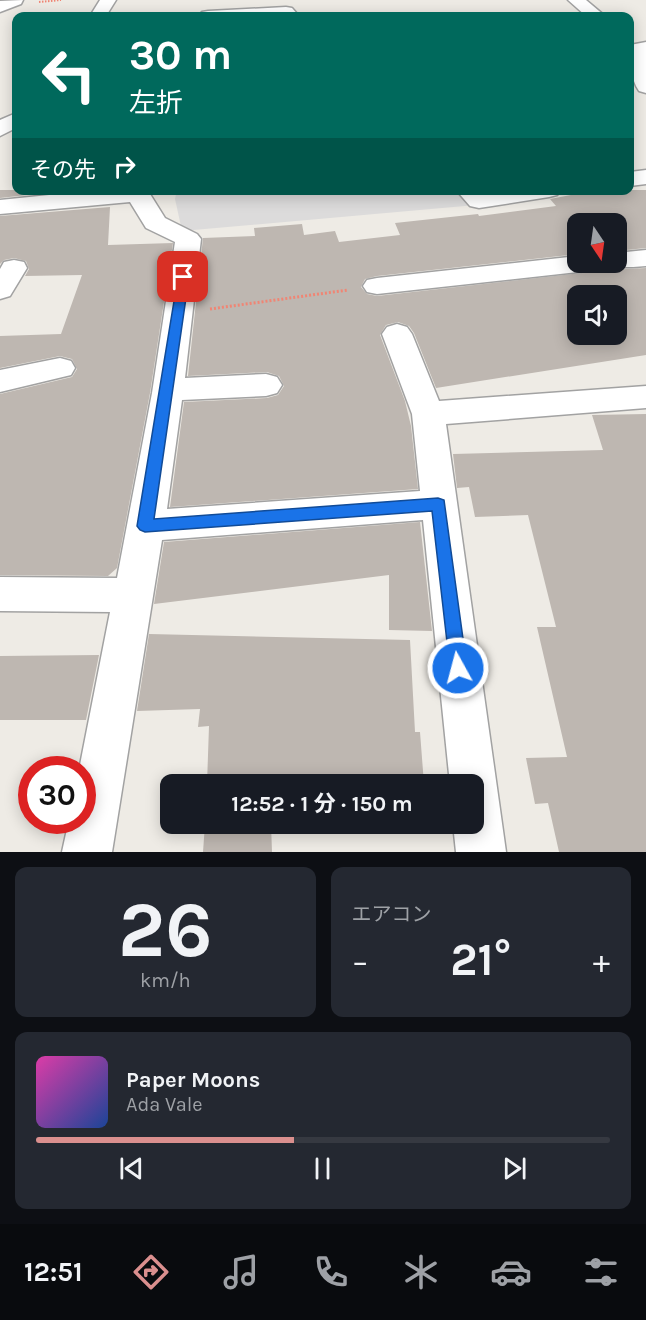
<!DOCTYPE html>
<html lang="ja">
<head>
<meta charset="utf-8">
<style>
  :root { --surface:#171b24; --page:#242831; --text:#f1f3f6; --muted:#9ea1a6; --line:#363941; --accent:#da8f8e }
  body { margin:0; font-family:Karla,"Noto Sans JP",sans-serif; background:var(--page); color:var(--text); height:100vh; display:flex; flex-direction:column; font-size:22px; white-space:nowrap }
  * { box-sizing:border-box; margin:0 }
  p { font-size:20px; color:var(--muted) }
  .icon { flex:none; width:33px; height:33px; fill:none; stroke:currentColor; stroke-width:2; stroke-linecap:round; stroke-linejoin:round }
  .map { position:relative; height:852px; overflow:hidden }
  .sheet { display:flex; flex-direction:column; gap:15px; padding:15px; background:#0d0f14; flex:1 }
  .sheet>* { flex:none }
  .hud { position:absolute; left:12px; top:12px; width:622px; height:183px; border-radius:12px; box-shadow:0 3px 15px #0003; background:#00695c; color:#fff; overflow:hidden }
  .needle { width:39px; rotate:167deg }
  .fabs { position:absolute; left:567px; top:213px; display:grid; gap:12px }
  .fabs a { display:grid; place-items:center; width:60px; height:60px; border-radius:12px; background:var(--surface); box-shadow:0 3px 15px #0003; font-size:30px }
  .speed { position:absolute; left:18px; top:756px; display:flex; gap:12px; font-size:30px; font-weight:700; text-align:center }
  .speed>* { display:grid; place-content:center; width:78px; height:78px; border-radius:50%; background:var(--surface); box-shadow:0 3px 15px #0003; line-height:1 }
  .speed .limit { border:9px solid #d22; background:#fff; color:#111 }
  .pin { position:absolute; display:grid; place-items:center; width:51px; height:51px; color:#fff; margin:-26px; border-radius:12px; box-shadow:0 3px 9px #0006 }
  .me { position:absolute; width:66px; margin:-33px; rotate:353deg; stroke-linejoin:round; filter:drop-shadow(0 0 4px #0008) }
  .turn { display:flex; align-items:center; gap:21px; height:126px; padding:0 18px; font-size:27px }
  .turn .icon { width:78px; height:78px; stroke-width:2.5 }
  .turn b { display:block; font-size:42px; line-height:51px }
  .then { display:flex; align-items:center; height:57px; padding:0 18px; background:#0003; gap:12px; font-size:22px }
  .big { font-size:45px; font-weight:700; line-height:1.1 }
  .sheet .card { flex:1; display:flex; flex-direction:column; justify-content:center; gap:9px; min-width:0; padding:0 21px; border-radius:12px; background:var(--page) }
  .sheet .dial { align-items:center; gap:0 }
  .dial b { font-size:78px; line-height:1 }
  .song { display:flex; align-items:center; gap:18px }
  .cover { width:72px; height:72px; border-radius:9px; background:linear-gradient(135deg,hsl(320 70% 55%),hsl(220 70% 35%)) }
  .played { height:6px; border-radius:3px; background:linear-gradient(90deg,var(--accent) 45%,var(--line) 45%) }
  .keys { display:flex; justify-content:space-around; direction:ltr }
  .heat { display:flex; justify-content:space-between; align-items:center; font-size:33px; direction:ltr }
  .sheet .tiles { flex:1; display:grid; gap:15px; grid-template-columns:1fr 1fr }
  .card:last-child { grid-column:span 2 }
  .trip { position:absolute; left:160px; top:774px; width:324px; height:60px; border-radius:12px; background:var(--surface); box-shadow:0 3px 15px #0003; font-weight:700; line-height:60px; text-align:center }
  .tabs { display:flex; height:96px; justify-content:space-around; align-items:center; background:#090b0e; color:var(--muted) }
  .tabs .icon { width:42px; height:42px }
  .tabs .selected { color:var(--accent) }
  .tabs b { font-size:27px; color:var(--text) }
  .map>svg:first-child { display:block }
</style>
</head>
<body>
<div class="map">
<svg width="646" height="852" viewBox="0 0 646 852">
  <rect width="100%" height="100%" fill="#eeebe5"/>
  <path fill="#dcdbdb" d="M177 190H460L476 205 182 231 175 199Z"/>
  <path fill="#beb7b1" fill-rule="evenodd" d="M0 190H71L0 198Z
    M597 190H646V248L616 251V224H578V254L377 276 365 279 361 287 367 294 377 296 608 270 646 268V355L436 388 414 333 409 326 398 322 386 325 380 335 405 401 411 426 418 489 170 507 184 402 267 398 278 395 284 386 279 376 267 372 188 376 203 238 255 236 254 228 302 224 304 235 335 231 339 242 400 235 395 223 478 214 479 216 556 206 550 199ZM578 296H616V334H578Z
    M110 207 108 245 173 243 150 393 117 568 108 576 0 575V394L72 377 77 369 72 359 60 356 0 368V336L61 334 82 275 25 276 29 269 26 261 14 258 4 260 0 264V216Z
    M646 414V852H559L548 803 535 804 526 758 567 757 537 627H556L528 515 475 517 469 487 457 488 453 454 603 450 592 415Z
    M420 522 432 631 389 630V575L154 604 164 542Z
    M149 634 410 640 415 732H420L424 784H207L209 726 198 727 200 709 137 711Z
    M99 655 86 720H0V656Z
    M205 824H271L272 852H203Z"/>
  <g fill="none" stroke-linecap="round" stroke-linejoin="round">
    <g stroke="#a2a2a2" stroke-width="3">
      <path id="minor" d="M23 0 21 4 0 12V1Z
        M100 0H116L106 16H90Z
        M568 0H586L605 16H586Z
        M286 7 292 8 299 16H199L202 12 208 11Z
        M646 42V93L639 91C630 78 630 60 630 45Z
        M16 113V128L0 136V120Z
        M646 170V184L630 186V172Z
        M98 190H152L150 194 165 218 197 234 201 239 185 378 266 374 277 377 282 385 277 393 266 396 182 400 167 509 420 491 412 414 382 334 387 327 397 324 407 327 412 334 439 401 646 386V408L446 424 506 852H456L453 824H474V784H450L423 520 162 540 112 852H62L69 820H82V770H79L110 612 0 611V577L117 578 152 393 175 242 146 228 130 202 0 214V200Z
        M456 190H482L485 193 500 190H561L557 195 549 197 479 208 470 206Z
        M646 250V266C629 268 611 266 596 270L377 294 367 292 363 286 367 280 377 278 578 256V262H616V253Z
        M14 260 24 262 27 268 10 296 0 299V269L4 262Z
        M60 358 71 361 75 368 71 375 0 392V370Z"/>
    </g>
    <path stroke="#f08574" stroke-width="2" stroke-dasharray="1.5 1.5" stroke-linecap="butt" d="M39 2 61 0"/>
    <path stroke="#f08574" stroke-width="3" stroke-dasharray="2 2" stroke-linecap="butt" d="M210 309 348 290"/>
    <use href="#minor" fill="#fff" fill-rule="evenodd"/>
  </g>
  <path fill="#1a73e8" stroke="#114b97" stroke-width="1.5" d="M183 273 189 277 154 519 438 498 444 500 467 668 465 673 458 676 452 673 450 668 432 511 145 532 140 530 137 526 178 277Z"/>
</svg>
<div class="fabs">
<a><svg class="needle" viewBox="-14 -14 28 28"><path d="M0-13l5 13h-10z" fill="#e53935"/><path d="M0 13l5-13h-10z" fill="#9ea1a6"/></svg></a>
<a><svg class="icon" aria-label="sound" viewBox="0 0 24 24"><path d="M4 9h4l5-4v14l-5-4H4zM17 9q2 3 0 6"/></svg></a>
</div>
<div class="speed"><div class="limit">30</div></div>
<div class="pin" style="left:183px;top:277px;background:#d93025"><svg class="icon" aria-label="arrive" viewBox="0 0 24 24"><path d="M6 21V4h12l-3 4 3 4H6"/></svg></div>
<svg class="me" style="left:458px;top:668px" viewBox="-20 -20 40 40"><circle r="17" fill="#1a73e8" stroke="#fff" stroke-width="3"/><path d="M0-11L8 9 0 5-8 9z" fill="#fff"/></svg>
<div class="trip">12:52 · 1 分 · 150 m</div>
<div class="hud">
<div class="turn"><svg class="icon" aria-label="left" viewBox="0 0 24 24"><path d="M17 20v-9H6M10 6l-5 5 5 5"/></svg><div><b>30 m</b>左折</div></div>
<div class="then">その先<svg class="icon" aria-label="right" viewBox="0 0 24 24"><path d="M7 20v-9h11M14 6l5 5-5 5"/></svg></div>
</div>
</div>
<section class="sheet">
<div class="tiles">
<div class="card dial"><b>26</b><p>km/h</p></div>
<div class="card"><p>エアコン</p>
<div class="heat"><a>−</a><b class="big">21°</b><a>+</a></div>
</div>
<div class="card">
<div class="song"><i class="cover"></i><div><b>Paper Moons</b><p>Ada Vale</p></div></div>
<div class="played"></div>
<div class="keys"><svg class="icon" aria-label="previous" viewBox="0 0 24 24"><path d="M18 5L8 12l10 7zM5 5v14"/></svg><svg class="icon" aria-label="pause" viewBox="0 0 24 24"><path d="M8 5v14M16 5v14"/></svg><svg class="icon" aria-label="next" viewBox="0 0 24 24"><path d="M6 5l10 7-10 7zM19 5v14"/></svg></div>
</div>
</div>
</section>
<nav class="tabs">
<b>12:51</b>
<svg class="icon selected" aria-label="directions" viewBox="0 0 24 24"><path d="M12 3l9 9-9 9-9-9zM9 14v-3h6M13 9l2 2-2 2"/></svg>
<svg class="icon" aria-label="music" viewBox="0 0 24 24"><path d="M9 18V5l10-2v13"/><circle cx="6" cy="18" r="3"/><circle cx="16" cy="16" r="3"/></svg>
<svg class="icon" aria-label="phone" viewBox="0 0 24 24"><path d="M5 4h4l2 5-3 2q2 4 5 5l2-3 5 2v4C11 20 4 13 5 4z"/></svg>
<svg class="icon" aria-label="climate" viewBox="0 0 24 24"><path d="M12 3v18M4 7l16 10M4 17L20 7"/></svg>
<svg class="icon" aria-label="car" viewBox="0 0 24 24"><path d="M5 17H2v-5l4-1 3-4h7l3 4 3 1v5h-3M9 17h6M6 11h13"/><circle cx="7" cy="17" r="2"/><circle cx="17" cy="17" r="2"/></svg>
<svg class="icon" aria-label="filters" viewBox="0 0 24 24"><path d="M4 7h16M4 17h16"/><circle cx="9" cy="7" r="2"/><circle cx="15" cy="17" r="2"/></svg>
</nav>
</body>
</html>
